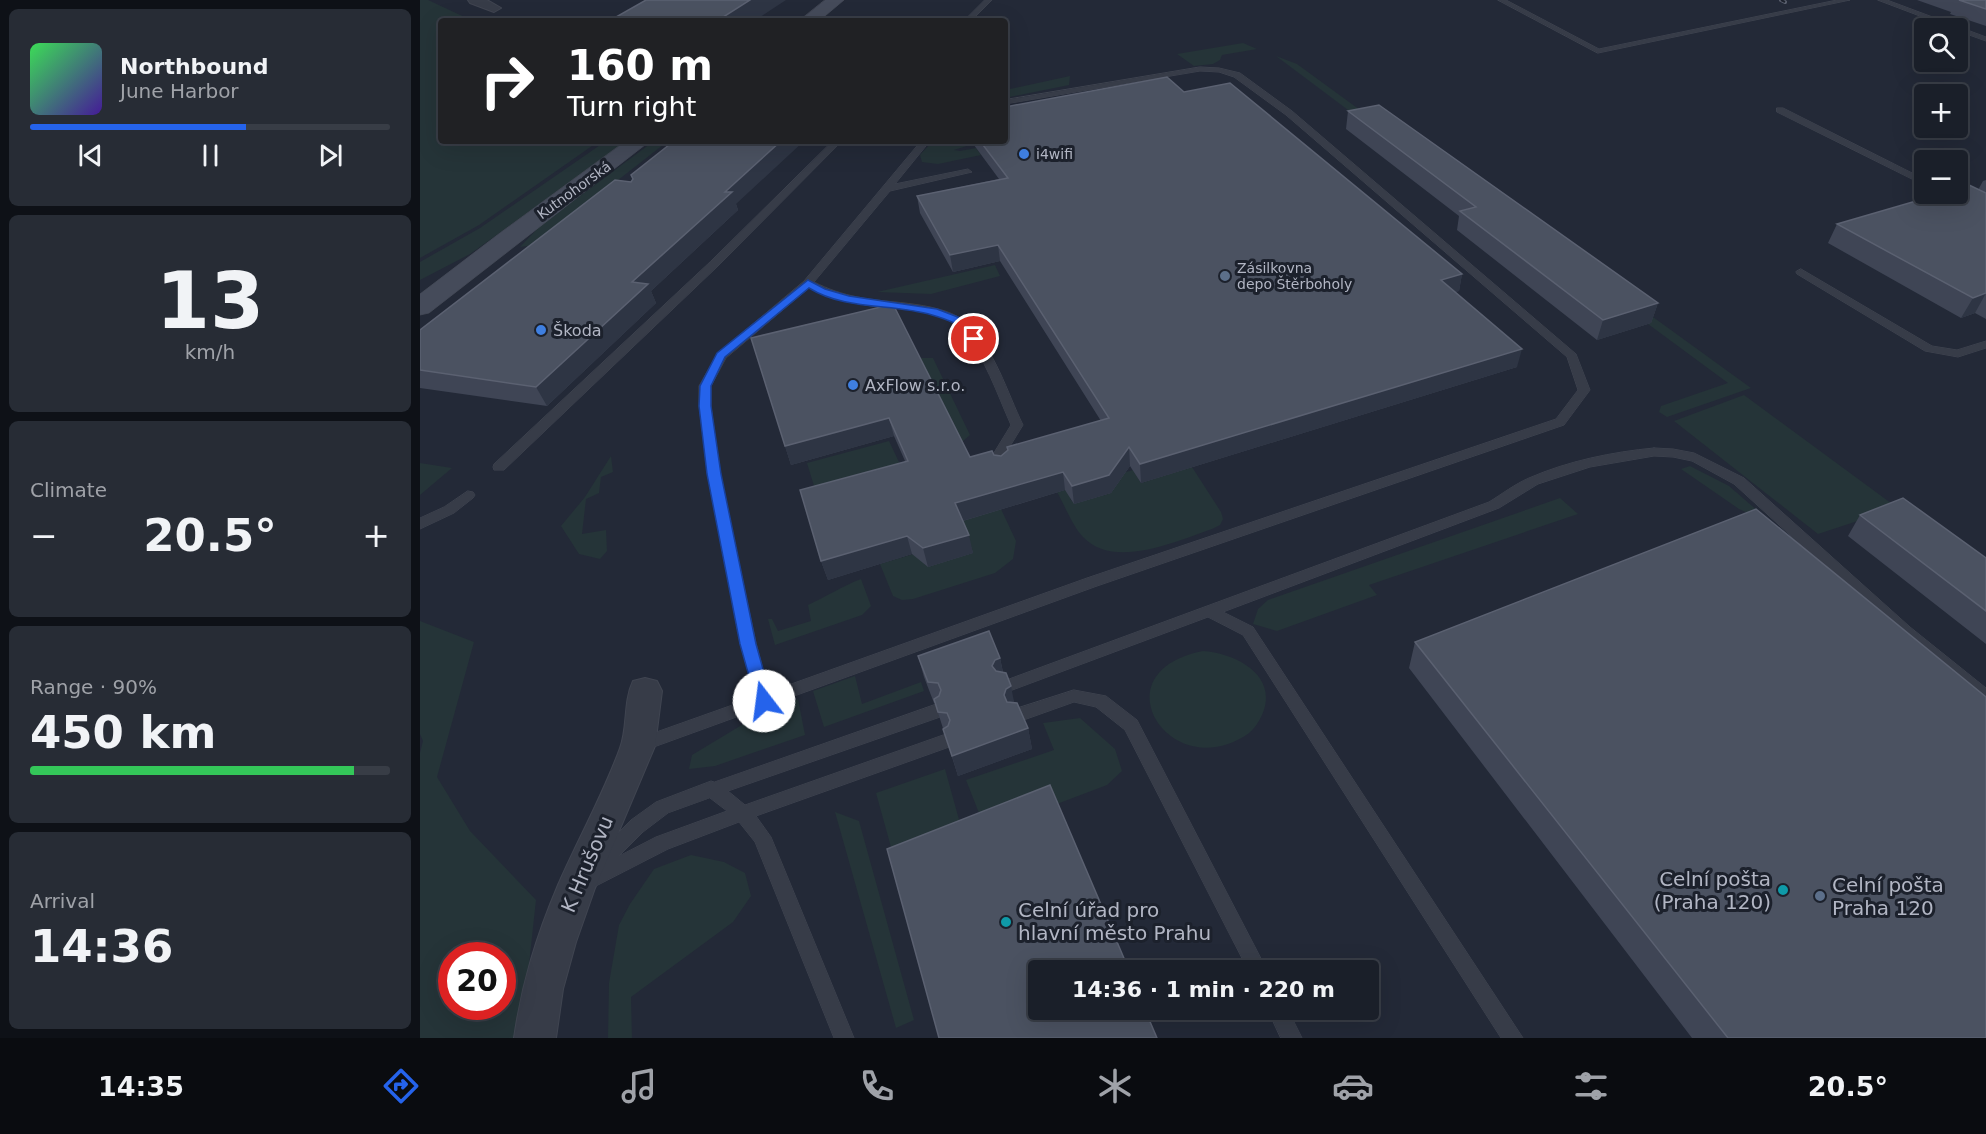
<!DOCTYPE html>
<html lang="en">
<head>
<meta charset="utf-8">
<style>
  :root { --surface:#1a1f29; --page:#272c35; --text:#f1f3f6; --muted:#9fa2a8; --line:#383d46; --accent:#2563eb }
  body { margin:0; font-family:"DejaVu Sans",sans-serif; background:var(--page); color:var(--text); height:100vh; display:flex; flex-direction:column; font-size:22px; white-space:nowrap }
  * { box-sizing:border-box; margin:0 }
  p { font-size:20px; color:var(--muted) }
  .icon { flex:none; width:33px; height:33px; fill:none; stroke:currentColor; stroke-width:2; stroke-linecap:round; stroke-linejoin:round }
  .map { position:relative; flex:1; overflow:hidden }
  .details { display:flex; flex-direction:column; gap:9px; padding:9px; background:#0e1117; width:420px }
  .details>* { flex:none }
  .banner { position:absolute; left:18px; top:18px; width:570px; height:126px; border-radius:6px; box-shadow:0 6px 24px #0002,0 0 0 2px var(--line); background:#202124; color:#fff; overflow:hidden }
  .tools { position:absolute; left:1494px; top:18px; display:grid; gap:12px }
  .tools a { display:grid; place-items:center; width:54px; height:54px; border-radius:6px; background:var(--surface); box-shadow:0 6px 24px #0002,0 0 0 2px var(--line); font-size:30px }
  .speed { position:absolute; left:18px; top:942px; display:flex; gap:12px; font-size:30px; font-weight:700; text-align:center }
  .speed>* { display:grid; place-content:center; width:78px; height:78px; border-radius:50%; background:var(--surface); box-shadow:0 6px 24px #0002,0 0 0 2px var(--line); line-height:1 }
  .speed .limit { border:9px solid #d22; background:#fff; color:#111 }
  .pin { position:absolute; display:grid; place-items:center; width:51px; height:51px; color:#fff; margin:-26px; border:3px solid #fff; border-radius:50%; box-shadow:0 2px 6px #0007 }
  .me { position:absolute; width:66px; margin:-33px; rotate:345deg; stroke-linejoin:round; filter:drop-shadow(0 0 4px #0008) }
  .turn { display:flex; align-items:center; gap:21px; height:126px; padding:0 30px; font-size:27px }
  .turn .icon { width:78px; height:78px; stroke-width:2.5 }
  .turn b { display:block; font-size:42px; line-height:51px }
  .big { font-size:45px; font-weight:800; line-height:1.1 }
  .details .card { flex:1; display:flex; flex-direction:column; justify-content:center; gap:9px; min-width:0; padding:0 21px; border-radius:9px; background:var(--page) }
  .details .dial { align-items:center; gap:0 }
  .dial b { font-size:78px; line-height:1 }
  .song { display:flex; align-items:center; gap:18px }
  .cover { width:72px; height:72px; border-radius:9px; background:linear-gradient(135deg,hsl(130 70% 55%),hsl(260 70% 35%)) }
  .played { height:6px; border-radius:3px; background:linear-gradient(90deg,var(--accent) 60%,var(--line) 60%) }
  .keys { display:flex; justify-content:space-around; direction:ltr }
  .heat { display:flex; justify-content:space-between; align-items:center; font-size:33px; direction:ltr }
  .charge { height:9px; border-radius:4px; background:linear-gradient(90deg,#34c759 90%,var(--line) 0) }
  .trip { position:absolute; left:608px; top:960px; width:351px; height:60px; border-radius:6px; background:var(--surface); box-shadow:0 6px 24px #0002,0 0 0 2px var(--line); font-weight:800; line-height:60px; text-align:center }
  .dock { display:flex; height:96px; justify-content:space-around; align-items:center; background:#0a0c10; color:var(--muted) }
  .dock .icon { width:42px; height:42px }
  .dock .on { color:var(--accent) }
  .dock b { font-size:27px; color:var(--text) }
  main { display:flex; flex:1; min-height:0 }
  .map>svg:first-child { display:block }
</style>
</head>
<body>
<main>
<section class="details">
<div class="card">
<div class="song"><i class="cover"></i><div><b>Northbound</b><p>June Harbor</p></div></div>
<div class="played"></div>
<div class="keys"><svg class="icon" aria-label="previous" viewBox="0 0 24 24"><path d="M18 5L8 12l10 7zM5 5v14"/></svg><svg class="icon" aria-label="pause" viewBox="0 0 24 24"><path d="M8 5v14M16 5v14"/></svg><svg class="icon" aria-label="next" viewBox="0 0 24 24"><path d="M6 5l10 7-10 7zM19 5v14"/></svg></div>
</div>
<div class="card dial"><b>13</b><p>km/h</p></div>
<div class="card"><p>Climate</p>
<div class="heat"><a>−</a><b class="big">20.5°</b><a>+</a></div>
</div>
<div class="card"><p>Range · 90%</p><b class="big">450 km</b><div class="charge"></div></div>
<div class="card"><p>Arrival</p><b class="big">14:36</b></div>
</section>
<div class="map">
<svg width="1566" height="1038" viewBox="0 0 1566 1038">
  <rect width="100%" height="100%" fill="#232937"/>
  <path fill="#253438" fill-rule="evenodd" d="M0 0H8L53 21H21V141H179L59 225 0 258Z
    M823 43 837 49 802 55 800 60 793 64 774 66 757 54Z
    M856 56 877 64 951 118 957 117 1331 388 1247 417 1239 412 1241 406 1308 383 1228 324 1231 323 944 122Z
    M650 76 649 85 585 98V90Z
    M186 141H208L50 254 0 280V262L60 228Z
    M234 141H248L115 245 100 247 121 225Z
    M513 141H551L553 144 534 150 540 151 556 148 561 155 518 164 502 162 500 155Z
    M575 265 580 276 511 294 457 292Z
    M499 358H513L550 435 542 442Z
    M1324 395 1566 573 1465 512 1398 534 1254 421Z
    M469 441 486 477 399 502 387 463Z
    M191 456 193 472 181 477 179 493 166 499 162 534 186 530 187 551 180 559 159 554 141 526 165 497Z
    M0 463 32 468 0 495Z
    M1270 466 1309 486 1354 525 1319 509 1261 469Z
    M772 467 801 512 803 519 800 525 792 529C757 541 694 570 663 537 652 525 645 506 637 492L650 489V499L653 502 688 494 693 488 663 485 713 470 721 483Z
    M1140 498 1158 514 949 585 957 595 857 631 833 624 838 609 848 600Z
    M581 509 596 541 593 559 575 573 493 599 482 600 473 596 460 564 507 550 504 564 509 566 546 555 549 553 539 522Z
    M441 579 451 606 442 615 355 645 348 619H352L358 631 391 621 388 605C406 597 422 586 441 579Z
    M0 621 54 642 17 777 50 831 116 900 101 1038H0V753L3 741 0 734ZM32 956H82V1006H32Z
    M783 651C822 654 865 681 837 724 831 734 819 740 808 744 739 768 685 670 783 651Z
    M435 676 442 704 501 682 504 691 404 727 393 691Z
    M378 699 385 735 295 766 269 769 272 755 335 717Z
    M660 718 695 749 702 771 687 785 566 831 546 780 634 750 623 723Z
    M525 769 543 834 474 858 456 793Z
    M415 812 439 821 494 1020 476 1028Z
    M271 855 304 862 325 873 331 896 313 922 211 997 212 1038H188L189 983 199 925 210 904 234 869Z"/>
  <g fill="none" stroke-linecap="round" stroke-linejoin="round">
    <g stroke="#404551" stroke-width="1">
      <path id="lane" d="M565 0H572L551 21H544Z
        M1078 0H1086L1179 49 1417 0H1430L1178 53Z
        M1458 0H1467L1566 37V41L1538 31V28H1532Z
        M780 67 799 68 820 73 872 111 1156 354 1170 390 1144 425 677 586 220 752 214 750 212 745 214 740 335 697 320 643 288 474 279 406V386L297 354 384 281 501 141H510L475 184 548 169 552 172 470 191 394 282C408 289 422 294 438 297 470 304 524 301 548 324 575 350 587 392 603 425L584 456 589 468 583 472 578 471 572 456 591 425C577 394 565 356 542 331 521 307 479 310 451 306 429 302 408 297 389 288L306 358 291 386V406L300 474 336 643 349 692 667 578 1136 419 1158 390 1147 357 866 115 814 77 799 72 780 71 585 104V100Z
        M1357 108H1363L1504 179V185L1357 112Z
        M413 141H422L298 266 84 470H74L73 467 74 464 290 262Z
        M1381 269 1512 346 1537 350 1566 341V348L1538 357 1505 351 1377 274 1376 272Z
        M1234 448 1253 449 1274 453 1324 478 1490 627 1566 688V703L1560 702 1480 635 1314 484 1272 461 1253 457 1234 456 1170 467 1118 484 1079 508 803 612 833 627 1103 1038H1081L823 635 788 617 587 692 581 690 579 686 581 682 1069 502C1082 494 1095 484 1109 478 1148 461 1192 452 1234 448Z
        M48 491 53 492 55 495 53 498 34 513 0 529V518L24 507Z
        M654 690 686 696 717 720 847 970H828L705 730 676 707 654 702 598 722 592 720 590 715 592 710Z
        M517 704 523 706 525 711 523 716 308 791 325 805 526 734 532 736 534 741 532 746 336 816 351 837 434 1038H414L335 842 319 822 248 849 172 888 166 891 160 888 157 882 160 876 170 871 168 866 171 860 211 820 236 802 291 781 294 782ZM290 798 307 811 236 837 199 856 223 832 248 813Z
        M848 1010H868L882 1038H861Z"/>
    </g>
    <g stroke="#404551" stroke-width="2">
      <path id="street" d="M48 0H67L81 8 74 12 50 3Z
        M225 678 237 681 242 691 235 746 175 888 156 942 143 989 136 1038H94C102 983 116 937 138 885 158 839 183 795 200 748 208 727 203 702 213 681Z"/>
    </g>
    <g stroke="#404551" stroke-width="1">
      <path id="secondary" d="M405 0H424L399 21H379Z
        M206 141H230L9 313 0 315V294L80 233Z"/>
    </g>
    <use href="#lane" fill="#373c48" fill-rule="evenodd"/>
    <use href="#street" fill="#373c48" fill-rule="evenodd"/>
    <use href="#secondary" fill="#454b5a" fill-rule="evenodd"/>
    <g stroke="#595f6e" stroke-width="4">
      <path id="rail" d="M1361 0 1365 2"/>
    </g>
    <use href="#rail" stroke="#1c212c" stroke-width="2" stroke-dasharray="8" stroke-linecap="butt"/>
  </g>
  <path fill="#3f4555" d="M1497 0H1566V26L1530 14 1531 12Z
    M764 92 1042 274 1039 291 1035 292 1097 367 721 483 710 466 691 493 654 504 645 490 543 521 553 553 508 567 492 554 408 580 401 561 485 461 474 436 371 465 331 338 550 457 574 455 581 456 681 421 580 261 533 272 500 213 497 196 579 179 551 141H585Z
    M928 111 1238 303 1231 323 1177 340 1037 230 1039 216 926 129Z
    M211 175 316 204 318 210 231 291 236 303 127 406 0 388V330L211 182 213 180Z
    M1566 180V319L1555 313 1541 318 1408 243 1417 224 1558 190 1563 181Z
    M1440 515 1566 558V644L1428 536Z
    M995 642 1566 1038H1272L989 668Z
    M498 656 580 658 583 672 594 702 608 728 612 749 538 776 515 703H514L504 677Z"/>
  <path fill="#2e3544" d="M330 0H366L334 21H297Z
    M361 141H384L316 204 318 210 231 291 236 303 127 406 116 387 212 282 305 192Z
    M578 245 580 261 533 272 530 255Z
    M1042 274 1039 291 1018 297 1021 280Z
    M1566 293 1555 313 1541 318 1553 298Z
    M1238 303 1231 323 1177 340 1183 320Z
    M1102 349 1097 367 721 483 720 464Z
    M469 418 474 436 371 465 365 446Z
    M709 447 710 466 691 493 654 504 652 486Z
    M643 472 645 490 539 522 535 503Z
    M549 535 553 553 508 567 503 548Z
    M487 536 492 554 408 580 401 561Z
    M580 658 584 678 579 681 572 666 575 660Z
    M591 686 595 707 590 709 584 695 586 689Z
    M608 728 612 749 538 776 532 756Z"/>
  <path fill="#4b5261" stroke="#5b6171" stroke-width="1.5" d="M226 0H330L297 21H189Z
    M1539 0H1566V9Z
    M747 77 764 92 810 83 1042 274 1021 280 1102 349 720 464 709 447 689 475 652 486 643 472 535 503 549 535 503 548 487 536 401 561 380 490 488 461 469 418 365 446 331 338 473 304 550 457 572 451 574 455 581 456 588 450 587 447 689 418 578 245 530 255 497 196 588 178 560 141H585V107Z
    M959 105 1238 303 1183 320 1040 211 1056 207 928 111Z
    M254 141H361L305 192H312L212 282 228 284 116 387 0 370V330L195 180 211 182 213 179 211 175Z
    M1549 185 1566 193V293L1553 298 1417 224 1520 194H1538V189Z
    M1483 498 1566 558V611L1440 515Z
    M1336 509 1566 697V1038H1308L995 642Z
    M569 631 580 658 575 660 572 666 576 671 586 673 591 686 586 689 584 695 587 702 597 703 608 728 532 756 523 729 528 726 530 720 527 713 518 712 514 699 519 696 521 690 518 683 508 682 498 656Z
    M630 785 709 970H618V1010H725L737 1038H519L467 849Z"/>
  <path fill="#2563eb" stroke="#184099" stroke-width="1.5" d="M388 280 405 289 429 296 517 309 543 319 560 339 554 342C545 339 542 328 534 323 528 320 519 317 512 315 472 303 426 311 389 288L305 357 291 386V406L301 474 336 644 352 701 350 706 344 708 338 706 336 701 320 644 287 474 279 406 280 386 297 353Z"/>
  <g fill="#3f7fe0" stroke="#1c212c" stroke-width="2">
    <circle cx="604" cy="154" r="6"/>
    <circle cx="121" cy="330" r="6"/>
    <circle cx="433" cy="385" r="6"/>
  </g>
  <g fill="#5c6f8a" stroke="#1c212c" stroke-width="2">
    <circle cx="805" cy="276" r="6"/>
    <circle cx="1400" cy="896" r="6"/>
  </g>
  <g fill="#0f9aa8" stroke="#1c212c" stroke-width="2">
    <circle cx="1363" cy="890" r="6"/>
    <circle cx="586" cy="922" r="6"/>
  </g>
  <g text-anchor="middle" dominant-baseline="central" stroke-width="6" stroke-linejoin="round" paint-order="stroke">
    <g font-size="14" fill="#b2b6c4" stroke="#1c212c" text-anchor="start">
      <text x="616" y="154">i4wifi</text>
      <text x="817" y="268">Zásilkovna<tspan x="817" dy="16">depo Štěrboholy</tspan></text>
    </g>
    <g font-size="14" fill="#b2b6c4" stroke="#1c212c">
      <text transform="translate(154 190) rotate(-36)">Kutnohorská</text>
    </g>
    <g font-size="16" fill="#b2b6c4" stroke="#1c212c" text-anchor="start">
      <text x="133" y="330">Škoda</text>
      <text x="445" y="385">AxFlow s.r.o.</text>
    </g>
    <g font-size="20" fill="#b2b6c4" stroke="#1c212c">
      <text transform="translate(167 864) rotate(-67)">K Hrušovu</text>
    </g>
    <g font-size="20" fill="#b2b6c4" stroke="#1c212c" text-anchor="start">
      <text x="1351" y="879" text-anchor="end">Celní pošta<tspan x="1351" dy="23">(Praha 120)</tspan></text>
      <text x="1412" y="885">Celní pošta<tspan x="1412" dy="23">Praha 120</tspan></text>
      <text x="598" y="910">Celní úřad pro<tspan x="598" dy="23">hlavní město Prahu</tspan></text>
    </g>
  </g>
</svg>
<div class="tools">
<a><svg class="icon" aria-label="search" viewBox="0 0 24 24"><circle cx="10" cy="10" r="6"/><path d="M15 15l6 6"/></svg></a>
<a>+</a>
<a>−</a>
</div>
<div class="speed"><div class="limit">20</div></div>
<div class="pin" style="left:554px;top:339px;background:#d93025"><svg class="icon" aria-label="arrive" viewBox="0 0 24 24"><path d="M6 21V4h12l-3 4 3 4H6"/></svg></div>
<svg class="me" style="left:344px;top:701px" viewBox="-20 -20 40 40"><circle r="19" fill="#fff"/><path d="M0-13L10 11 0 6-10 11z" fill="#2563eb"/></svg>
<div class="trip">14:36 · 1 min · 220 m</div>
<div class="banner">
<div class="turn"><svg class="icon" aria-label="right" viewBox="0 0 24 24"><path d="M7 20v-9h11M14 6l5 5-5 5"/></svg><div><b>160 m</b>Turn right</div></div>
</div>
</div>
</main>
<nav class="dock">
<b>14:35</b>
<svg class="icon on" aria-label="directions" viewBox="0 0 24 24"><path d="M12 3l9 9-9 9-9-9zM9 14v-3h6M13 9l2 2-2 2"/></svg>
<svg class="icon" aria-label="music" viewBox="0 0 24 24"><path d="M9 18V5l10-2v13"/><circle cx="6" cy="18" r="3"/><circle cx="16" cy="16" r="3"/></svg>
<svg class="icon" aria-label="phone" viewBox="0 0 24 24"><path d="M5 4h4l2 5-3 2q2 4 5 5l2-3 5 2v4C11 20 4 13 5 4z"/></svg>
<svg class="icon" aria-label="climate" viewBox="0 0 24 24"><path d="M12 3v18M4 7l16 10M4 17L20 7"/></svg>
<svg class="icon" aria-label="car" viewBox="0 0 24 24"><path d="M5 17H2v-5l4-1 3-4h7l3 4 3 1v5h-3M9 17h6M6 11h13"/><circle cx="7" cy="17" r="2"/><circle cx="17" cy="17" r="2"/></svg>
<svg class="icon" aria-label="filters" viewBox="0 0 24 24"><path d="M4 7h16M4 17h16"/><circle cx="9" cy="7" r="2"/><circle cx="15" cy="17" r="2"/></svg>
<b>20.5°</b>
</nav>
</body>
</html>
